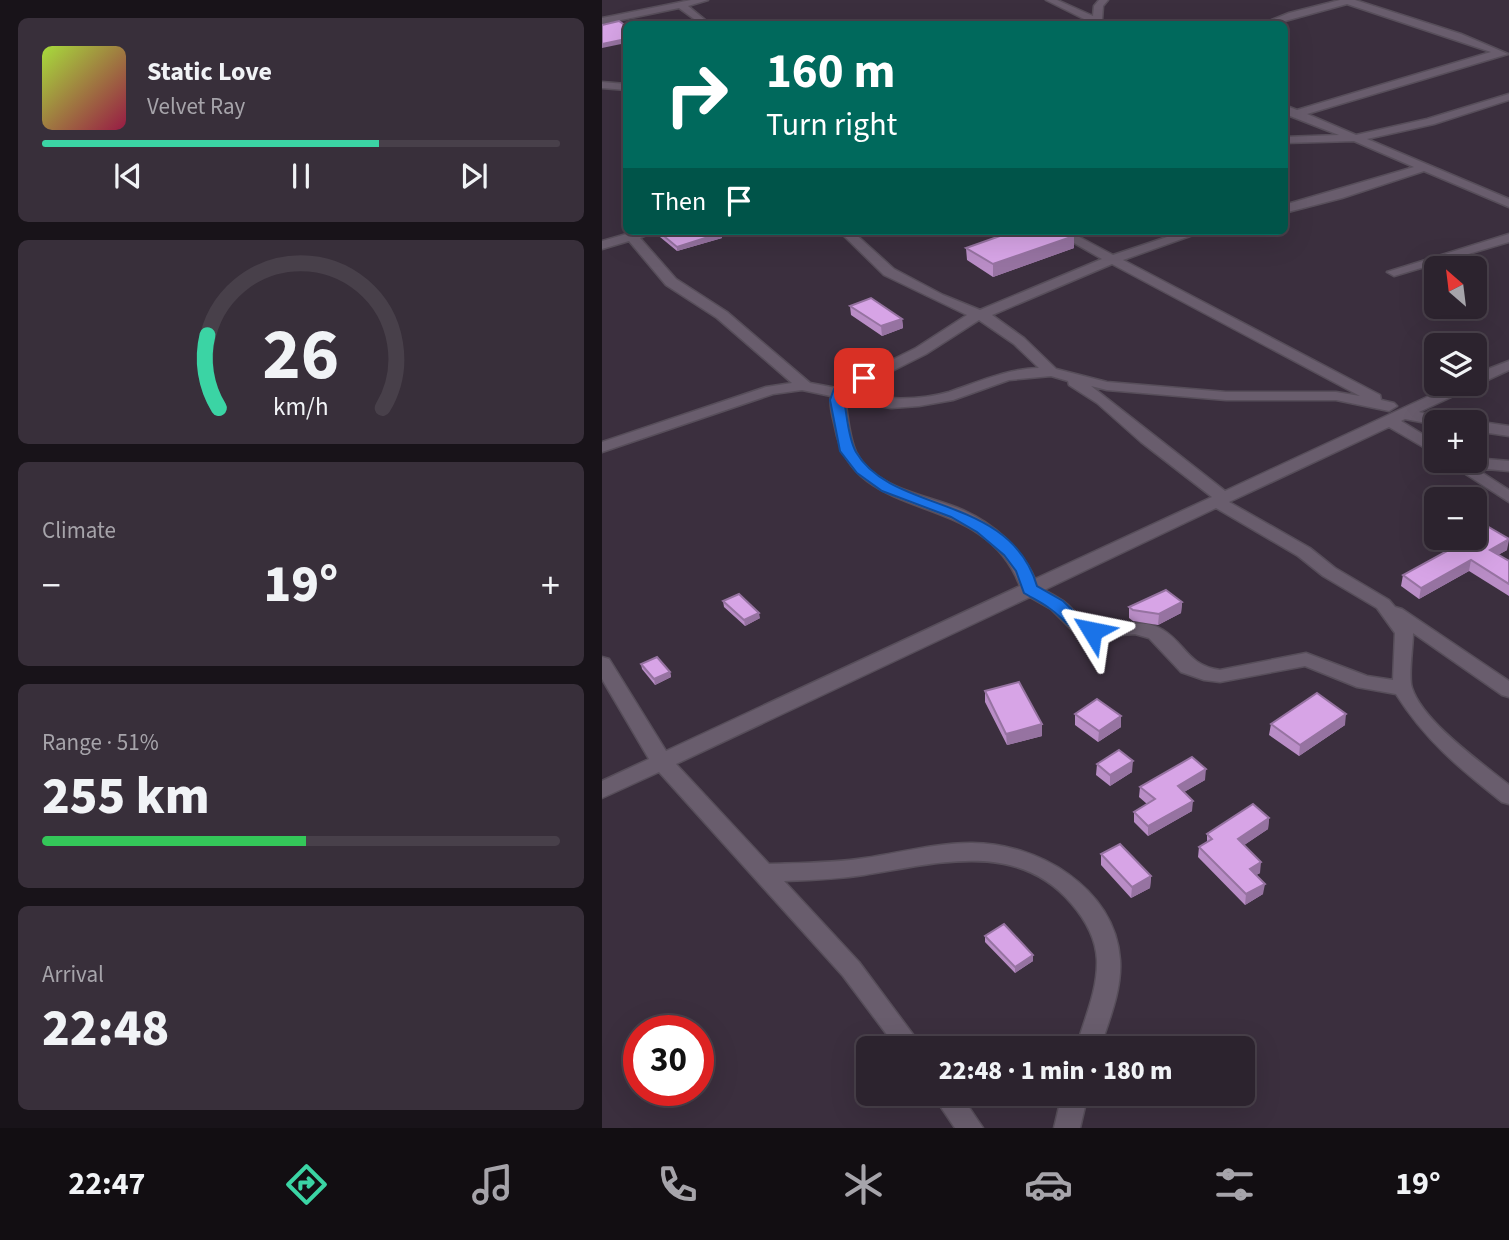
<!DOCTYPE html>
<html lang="en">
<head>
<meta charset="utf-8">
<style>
  :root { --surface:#2c232e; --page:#382f3a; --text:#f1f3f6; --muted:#a6a4aa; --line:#48404a; --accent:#3bd4a4 }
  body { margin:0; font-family:"Source Sans 3",sans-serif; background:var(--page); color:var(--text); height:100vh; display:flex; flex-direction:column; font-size:26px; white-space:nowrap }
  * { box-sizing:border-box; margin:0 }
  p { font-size:23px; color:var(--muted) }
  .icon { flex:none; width:38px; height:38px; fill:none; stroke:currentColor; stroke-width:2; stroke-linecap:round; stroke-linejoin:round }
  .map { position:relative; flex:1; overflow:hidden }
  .panel { display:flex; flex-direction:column; gap:18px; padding:18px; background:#181319; width:602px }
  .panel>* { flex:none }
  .top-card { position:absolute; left:21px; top:21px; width:665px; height:214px; border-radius:10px; box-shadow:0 7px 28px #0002,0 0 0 2px var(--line); background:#00695c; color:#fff; overflow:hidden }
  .needle { width:46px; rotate:332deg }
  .buttons { position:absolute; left:822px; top:256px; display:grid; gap:14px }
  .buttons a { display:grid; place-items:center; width:63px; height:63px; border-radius:10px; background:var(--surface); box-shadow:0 7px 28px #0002,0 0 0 2px var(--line); font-size:35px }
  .speed { position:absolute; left:21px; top:1015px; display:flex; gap:14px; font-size:35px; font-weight:700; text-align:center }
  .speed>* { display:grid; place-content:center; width:91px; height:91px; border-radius:50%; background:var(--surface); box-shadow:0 7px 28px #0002,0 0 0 2px var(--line); line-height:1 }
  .speed .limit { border:10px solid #d22; background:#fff; color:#111 }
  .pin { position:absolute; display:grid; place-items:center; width:60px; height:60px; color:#fff; margin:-30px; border-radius:14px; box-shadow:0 4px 10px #0006 }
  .me { position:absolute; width:77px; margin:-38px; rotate:305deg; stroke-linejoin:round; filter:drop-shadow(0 0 5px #0008) }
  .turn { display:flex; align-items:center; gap:24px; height:147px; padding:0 28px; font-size:32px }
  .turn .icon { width:91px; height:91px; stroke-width:2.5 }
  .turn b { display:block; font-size:49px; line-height:60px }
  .then { display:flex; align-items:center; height:66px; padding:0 28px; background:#0003; gap:14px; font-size:26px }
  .big { font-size:52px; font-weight:800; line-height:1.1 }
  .panel .widget { flex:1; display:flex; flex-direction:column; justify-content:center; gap:10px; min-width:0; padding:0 24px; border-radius:10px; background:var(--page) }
  .panel .dial { align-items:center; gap:0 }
  .dial svg { height:182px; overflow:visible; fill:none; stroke:var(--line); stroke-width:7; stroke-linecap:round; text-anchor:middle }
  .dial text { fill:var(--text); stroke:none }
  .song { display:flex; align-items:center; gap:21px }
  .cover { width:84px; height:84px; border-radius:10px; background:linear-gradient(135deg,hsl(80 70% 55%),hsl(340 70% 35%)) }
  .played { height:7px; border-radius:4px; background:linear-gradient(90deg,var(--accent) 65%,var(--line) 65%) }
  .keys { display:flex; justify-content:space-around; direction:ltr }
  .heat { display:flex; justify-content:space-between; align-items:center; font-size:38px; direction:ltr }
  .charge { height:10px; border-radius:5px; background:linear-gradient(90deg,#34c759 51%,var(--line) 0) }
  .trip { position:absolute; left:254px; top:1036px; width:399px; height:70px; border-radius:10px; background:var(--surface); box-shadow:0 7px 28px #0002,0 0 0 2px var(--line); font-weight:800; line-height:70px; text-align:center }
  .tab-bar { display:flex; height:112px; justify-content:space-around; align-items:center; background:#120e12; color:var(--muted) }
  .tab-bar .icon { width:49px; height:49px }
  .tab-bar .selected { color:var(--accent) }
  .tab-bar b { font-size:32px; color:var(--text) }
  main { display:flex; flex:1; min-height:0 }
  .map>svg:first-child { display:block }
</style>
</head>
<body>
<main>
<section class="panel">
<div class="widget">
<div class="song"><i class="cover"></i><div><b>Static Love</b><p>Velvet Ray</p></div></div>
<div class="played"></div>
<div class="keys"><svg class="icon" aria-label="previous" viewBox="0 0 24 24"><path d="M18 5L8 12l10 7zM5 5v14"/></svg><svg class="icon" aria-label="pause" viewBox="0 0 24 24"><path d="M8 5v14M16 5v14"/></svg><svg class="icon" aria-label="next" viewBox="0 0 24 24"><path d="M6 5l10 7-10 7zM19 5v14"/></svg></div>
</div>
<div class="widget dial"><svg viewBox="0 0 100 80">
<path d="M14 69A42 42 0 1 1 86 69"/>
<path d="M14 69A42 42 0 0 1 9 37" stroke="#3bd4a4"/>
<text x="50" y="56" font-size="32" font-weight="700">26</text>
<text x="50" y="72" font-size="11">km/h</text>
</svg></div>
<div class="widget"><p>Climate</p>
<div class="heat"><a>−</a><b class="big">19°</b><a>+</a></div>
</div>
<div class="widget"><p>Range · 51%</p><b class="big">255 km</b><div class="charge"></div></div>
<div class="widget"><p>Arrival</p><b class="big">22:48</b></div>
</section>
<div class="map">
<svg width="907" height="1128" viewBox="0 0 907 1128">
  <rect width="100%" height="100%" fill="#3b2f3e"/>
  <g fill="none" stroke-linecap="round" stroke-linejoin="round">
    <g stroke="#574e5a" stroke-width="3">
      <path id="minor" d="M89 0H106L86 6 108 24H99L77 8 0 24V18Z
        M444 0H455L491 16 492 6 497 0H506L501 6 500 20 506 24H492Z
        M738 0H753L859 34 906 54 705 114 754 135 825 119 907 94V100L832 124 765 139 907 199V207L822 171 740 198 682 213V205L812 167 752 141 682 143V137L737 135 688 116 682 112V105L695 110 889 52 745 4 672 24H660L687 13Z
        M0 82 24 84V90L0 88Z
        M35 231H54L38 238 74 279 125 312 208 383 234 388 314 348 365 315 282 275 237 231H250L292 269 341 295 378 310 500 259 451 231H466L511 255 583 231H602L521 260 778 395 779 400 792 403 795 406 787 411 734 400H624L505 390 489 386 623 491 855 383H873V374L907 361V370L817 412 848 419 850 422H835V425L803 419 799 421 835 443V455L787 427 627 502 708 548 733 568 787 600 793 607 800 609 907 681V697L900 695 811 633C811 647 806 677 810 688 821 722 880 763 907 785V804L900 802C857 768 823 740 794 694L755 687 703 666 618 682 602 680 579 672 547 638 533 634 490 637 471 631 449 609 428 597 74 764 167 864C199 863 231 863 263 858 297 853 333 843 368 843 434 842 514 888 518 960 520 990 507 1020 498 1048H474C482 1020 496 990 495 960 494 938 483 919 469 903 414 839 333 864 262 875 236 879 209 880 182 881L257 962 321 1048H295L241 976 57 772 0 798V781L47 759 0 679V657L7 659 64 751 418 586C381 486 251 528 233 427 231 417 227 406 229 396L200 390 171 394 0 452V442L164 387 190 383 115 318 64 285 27 241 0 249V241ZM510 264 758 396 734 392H624L505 382 454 369 422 338 390 315ZM377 320 412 344 437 368C404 369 377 382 347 392 317 401 278 400 248 392L324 354ZM449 376 466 381 467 385 495 403 539 442 610 497 433 579C419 548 392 524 361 510 327 495 273 490 254 452 247 437 246 416 243 400L289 408 317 406 351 400 407 380ZM614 508 696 556 721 576 775 608 793 633 791 680 765 676 704 653 618 670C585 665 585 645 561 630 539 616 514 630 491 625 479 622 471 608 461 601 455 597 448 593 442 590Z
        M907 234V242L792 276 785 272Z
        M873 421 907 426V436L873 431Z
        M873 458 907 461V471L873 468 907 490V502L842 460Z
        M330 1094H358L381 1128H353Z
        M460 1094H486L478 1128H452Z"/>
    </g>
    <use href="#minor" fill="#695d6d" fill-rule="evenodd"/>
  </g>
  <path fill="#b98dc6" d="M57 231H117L120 238 75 251 58 237Z
    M472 236V248L391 277 365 260 364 248Z
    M248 306 300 319 301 328 280 336 249 315Z
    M848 537H873L905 550 896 555 907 561V596L867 571 817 599 799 586 801 575 859 544Z
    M121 601 158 618 143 626 122 607Z
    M580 602 579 613 556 625 531 621 527 618V607Z
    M39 664 68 672 69 677 53 685 40 669Z
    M383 691 440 736 405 745 383 702Z
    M473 714 519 727 496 742 473 725Z
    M669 724 743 725 697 756 667 735Z
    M495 764 530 772 508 786 494 775Z
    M603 780 582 792 590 811 546 836 532 822V812L545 804 537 797 538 787Z
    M667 818 666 829 642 845 658 873 654 875 661 894 643 905 596 857 597 847 605 842V834Z
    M499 854 549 876 548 888 529 898 499 865Z
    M383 936 431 955V961L413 973 383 942Z"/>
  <path fill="#9673a1" d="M24 39V43L0 48V44Z
    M119 233 120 238 75 251V247Z
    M472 236V248L391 277V264Z
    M300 319 301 328 280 336 279 326Z
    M907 540 905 550 886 560 888 550Z
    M869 560 867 571 817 599 819 588Z
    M580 602 579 613 556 625 557 614Z
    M157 613 158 618 143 626 142 620Z
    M68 672 69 677 53 685 52 679Z
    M744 714 743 725 697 756 698 745Z
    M519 716V727L496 742 497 731Z
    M440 724V736L405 745 404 734Z
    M531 761 530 772 508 786V775Z
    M604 769 603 780 575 796 576 786Z
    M591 801 590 811 546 836V826Z
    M667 818 666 829 635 850 636 839Z
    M659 862 658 873 646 880 648 869Z
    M549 876 548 888 529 898 530 887Z
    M663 884 661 894 643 905 644 894Z
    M431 955V961L413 973V967Z"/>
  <path fill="#d7a4e6" stroke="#9673a1" stroke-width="2" d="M17 21 24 26V39L0 44V25Z
    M60 231H117L119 233 75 247 57 232Z
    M412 231H463L472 236 391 264 364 248Z
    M269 298 300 319 279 326 248 306Z
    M873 519 907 539 888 550 907 561V584L869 560 819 588 801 575 869 538 868 537H873Z
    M564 590 580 602 557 614 531 610 527 607Z
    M137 594 157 613 142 620 121 601Z
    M55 657 68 672 52 679 39 664Z
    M417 682 440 724 404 734 383 691Z
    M715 693 744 714 698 745 669 724Z
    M495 699 519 716 497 731 473 714Z
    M517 750 531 761 508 775 495 764Z
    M590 757 604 769 576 786 591 801 546 826 532 812 553 799 538 787Z
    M651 804 667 818 636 839 659 862 648 869 663 884 644 894 597 847 610 839 605 834Z
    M518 844 549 876 530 887 499 854Z
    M402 924 431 955 413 967 383 936Z"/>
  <path fill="#1a73e8" stroke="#114b97" stroke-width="2" d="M262 374 267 376V381L243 394 242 400C245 415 246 438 254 452 290 514 408 494 435 586L461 601 484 623 496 627 498 631 496 635C474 641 463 618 447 608 439 602 430 598 422 593L414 571 402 555 375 532 349 517 280 491 255 473 238 451 228 400 232 389Z"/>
</svg>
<div class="buttons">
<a><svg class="needle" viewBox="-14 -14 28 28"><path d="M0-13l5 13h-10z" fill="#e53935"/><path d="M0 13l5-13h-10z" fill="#a6a4aa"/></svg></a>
<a><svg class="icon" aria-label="layers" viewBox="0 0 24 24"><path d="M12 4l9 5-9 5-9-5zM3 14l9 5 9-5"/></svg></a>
<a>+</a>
<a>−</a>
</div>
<div class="speed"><div class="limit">30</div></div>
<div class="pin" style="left:262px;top:378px;background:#d93025"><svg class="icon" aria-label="arrive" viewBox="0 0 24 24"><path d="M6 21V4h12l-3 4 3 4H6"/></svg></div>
<svg class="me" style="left:490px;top:631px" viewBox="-20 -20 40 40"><path d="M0-17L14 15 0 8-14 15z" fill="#1a73e8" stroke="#fff" stroke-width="4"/></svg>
<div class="trip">22:48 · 1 min · 180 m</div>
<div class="top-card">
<div class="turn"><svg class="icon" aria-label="right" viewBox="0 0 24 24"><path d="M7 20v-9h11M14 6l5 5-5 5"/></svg><div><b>160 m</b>Turn right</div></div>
<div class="then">Then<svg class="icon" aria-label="arrive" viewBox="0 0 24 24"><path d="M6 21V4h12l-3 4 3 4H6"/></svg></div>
</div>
</div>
</main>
<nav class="tab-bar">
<b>22:47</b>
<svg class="icon selected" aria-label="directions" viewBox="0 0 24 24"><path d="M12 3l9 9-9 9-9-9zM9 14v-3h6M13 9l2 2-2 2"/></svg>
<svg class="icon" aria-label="music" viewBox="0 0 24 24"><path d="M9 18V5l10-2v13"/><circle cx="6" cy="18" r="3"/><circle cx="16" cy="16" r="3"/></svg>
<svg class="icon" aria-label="phone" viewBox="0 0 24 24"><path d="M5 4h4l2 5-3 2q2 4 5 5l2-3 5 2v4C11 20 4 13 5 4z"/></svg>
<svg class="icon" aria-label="climate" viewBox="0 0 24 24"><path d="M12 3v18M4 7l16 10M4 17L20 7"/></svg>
<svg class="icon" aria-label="car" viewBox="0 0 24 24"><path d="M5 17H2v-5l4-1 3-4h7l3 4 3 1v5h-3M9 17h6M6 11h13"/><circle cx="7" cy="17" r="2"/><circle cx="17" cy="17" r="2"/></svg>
<svg class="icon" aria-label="filters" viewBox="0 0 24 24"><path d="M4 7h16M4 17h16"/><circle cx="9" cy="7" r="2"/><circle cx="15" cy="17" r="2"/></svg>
<b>19°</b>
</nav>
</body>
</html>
